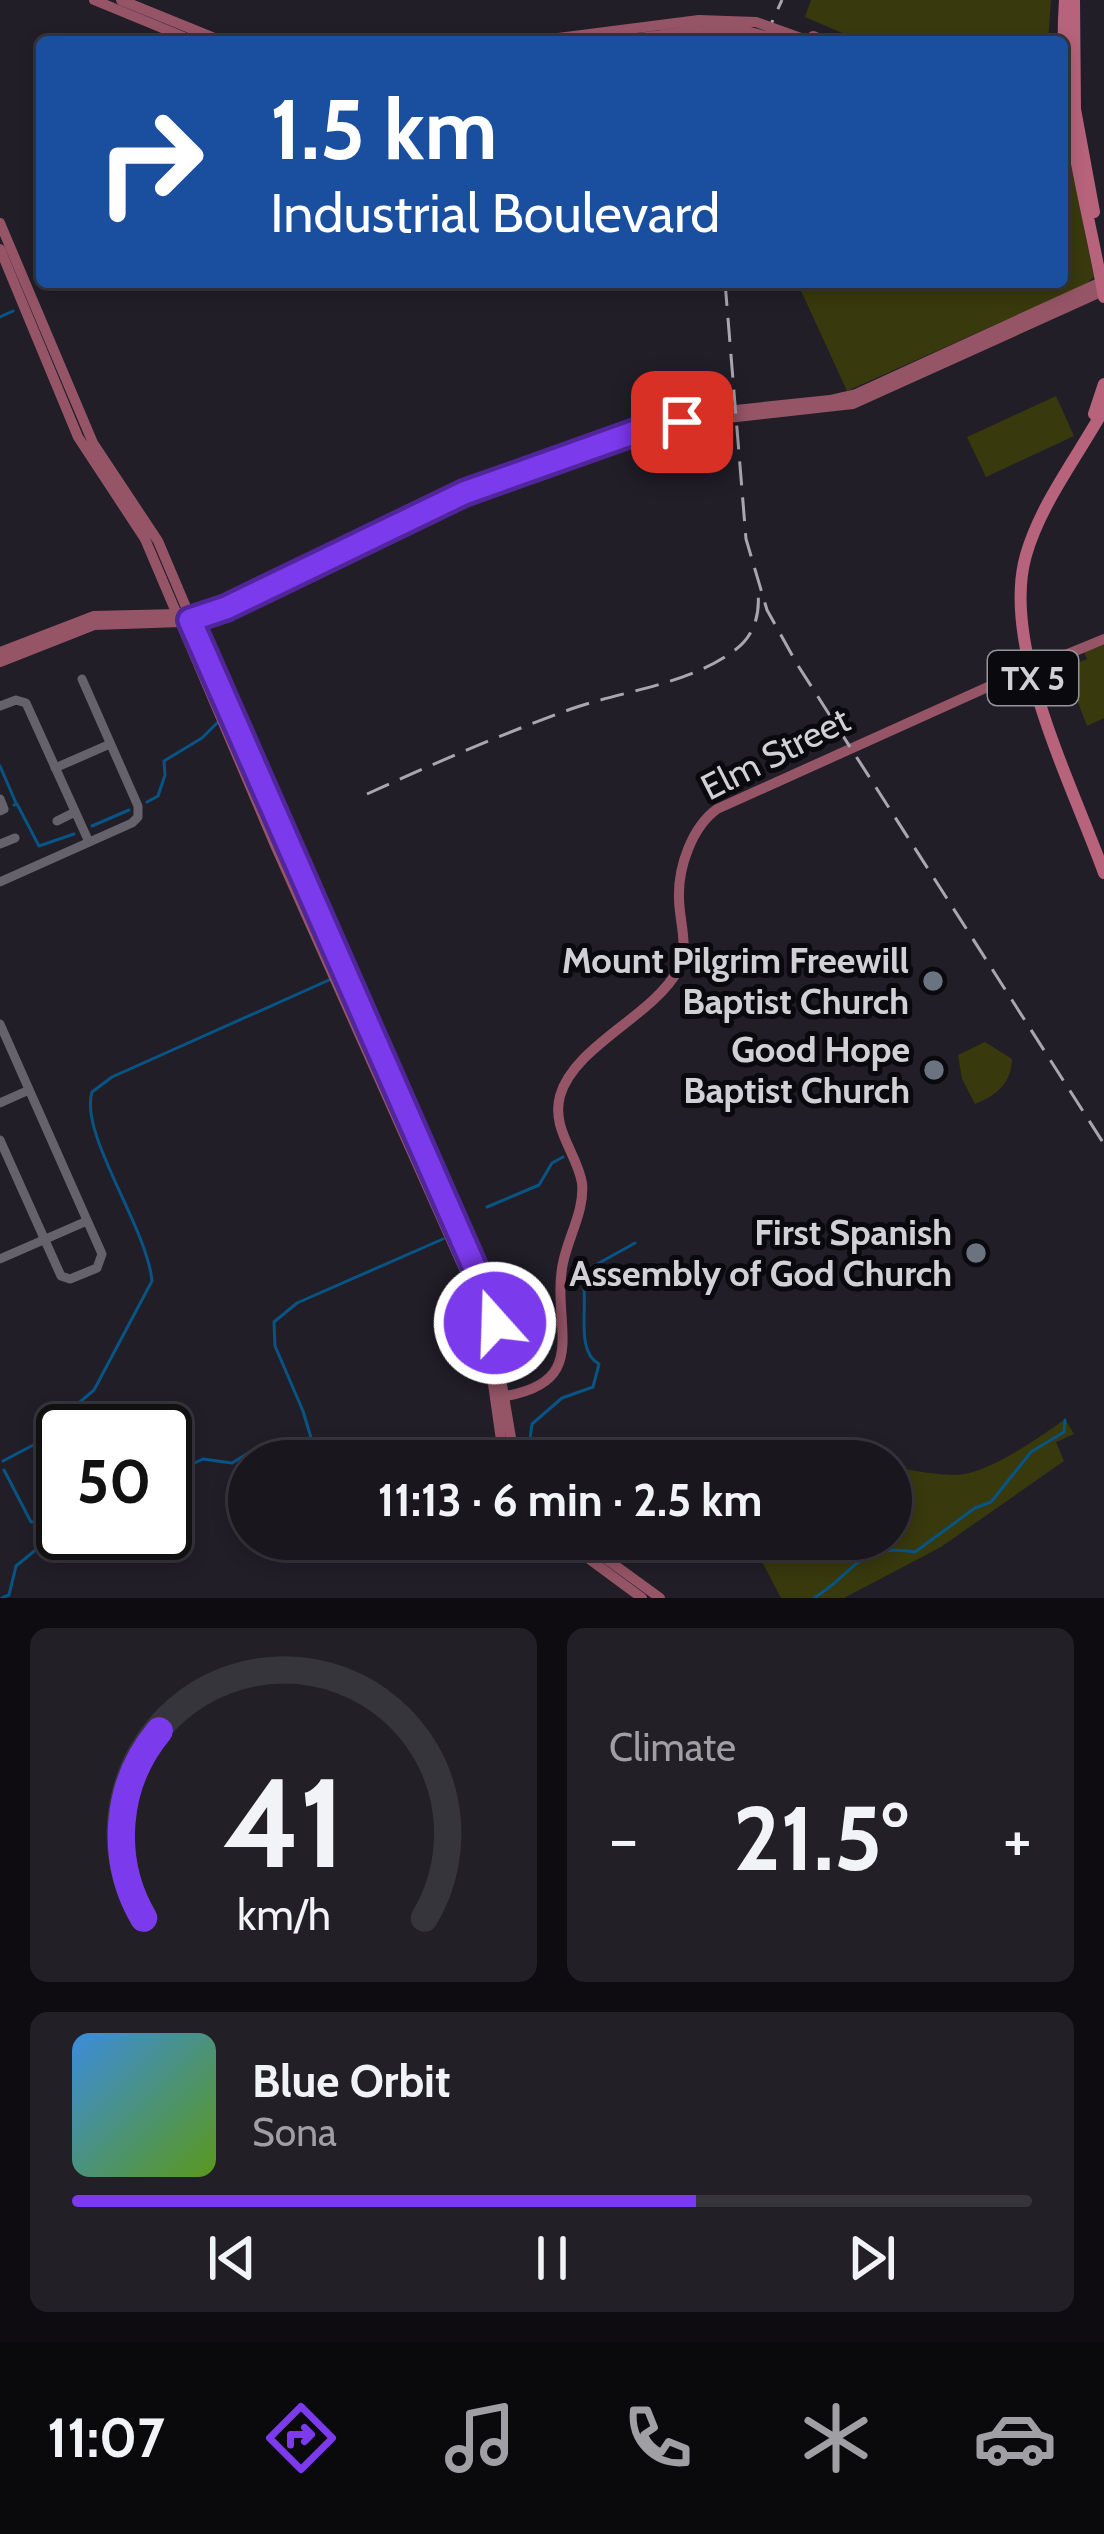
<!DOCTYPE html>
<html lang="en">
<head>
<meta charset="utf-8">
<style>
  :root { --surface:#19161e; --page:#221f27; --text:#f1f3f6; --muted:#9f9fa4; --line:#37353c; --accent:#7c3aed }
  body { margin:0; font-family:Cabin,sans-serif; background:var(--page); color:var(--text); height:100vh; display:flex; flex-direction:column; font-size:45px; white-space:nowrap }
  * { box-sizing:border-box; margin:0 }
  p { font-size:39px; color:var(--muted) }
  .icon { flex:none; width:66px; height:66px; fill:none; stroke:currentColor; stroke-width:2; stroke-linecap:round; stroke-linejoin:round }
  .map { position:relative; height:1598px; overflow:hidden }
  .side { display:flex; flex-direction:column; gap:30px; padding:30px; background:#0e0c10; flex:1 }
  .side>* { flex:none }
  .top-card { position:absolute; left:36px; top:36px; width:1032px; height:252px; border-radius:12px; box-shadow:0 6px 18px #0003,0 0 0 3px var(--line); background:#1a4fa0; color:#fff; overflow:hidden }
  .speed { position:absolute; left:36px; top:1404px; display:flex; gap:24px; font-size:60px; font-weight:700; text-align:center }
  .speed>* { display:grid; place-content:center; width:156px; height:156px; border-radius:50%; background:var(--surface); box-shadow:0 6px 18px #0003,0 0 0 3px var(--line); line-height:1 }
  .speed .limit { border:6px solid #111; border-radius:18px; background:#fff; color:#111 }
  .pin { position:absolute; display:grid; place-items:center; width:102px; height:102px; color:#fff; margin:-51px; border-radius:24px; box-shadow:0 6px 18px #0006 }
  .me { position:absolute; width:132px; margin:-66px; rotate:340deg; stroke-linejoin:round; filter:drop-shadow(0 0 9px #0008) }
  .turn { display:flex; align-items:center; gap:42px; height:252px; padding:0 36px; font-size:54px }
  .turn .icon { width:156px; height:156px; stroke-width:2.5 }
  .turn b { display:block; font-size:84px; line-height:102px }
  .big { font-size:90px; font-weight:700; line-height:1.1 }
  .side .tile { flex:1; display:flex; flex-direction:column; justify-content:center; gap:18px; min-width:0; padding:0 42px; border-radius:18px; background:var(--page) }
  .side .dial { align-items:center; gap:0 }
  .dial svg { height:312px; overflow:visible; fill:none; stroke:var(--line); stroke-width:7; stroke-linecap:round; text-anchor:middle }
  .dial text { fill:var(--text); stroke:none }
  .song { display:flex; align-items:center; gap:36px }
  .cover { width:144px; height:144px; border-radius:18px; background:linear-gradient(135deg,hsl(210 70% 55%),hsl(90 70% 35%)) }
  .played { height:12px; border-radius:6px; background:linear-gradient(90deg,var(--accent) 65%,var(--line) 65%) }
  .keys { display:flex; justify-content:space-around; direction:ltr }
  .heat { display:flex; justify-content:space-between; align-items:center; font-size:66px; direction:ltr }
  .side .tiles { flex:1; display:grid; gap:30px; grid-template-columns:1fr 1fr }
  .tile:last-child { grid-column:span 2 }
  .trip { position:absolute; left:228px; top:1440px; width:684px; height:120px; border-radius:60px; background:var(--surface); box-shadow:0 6px 18px #0003,0 0 0 3px var(--line); font-weight:700; line-height:120px; text-align:center }
  .dock { display:flex; height:192px; justify-content:space-around; align-items:center; background:#0a090c; color:var(--muted) }
  .dock .icon { width:84px; height:84px }
  .dock .current { color:var(--accent) }
  .dock b { font-size:54px; color:var(--text) }
  .map>svg:first-child { display:block }
</style>
</head>
<body>
<div class="map">
<svg width="1104" height="1598" viewBox="0 0 1104 1598">
  <rect width="100%" height="100%" fill="#211e28"/>
  <path fill="#38390d" d="M811 0H1051L1048 42H863L805 17Z
    M1062 121 1094 277 1085 285 847 391 797 282H1062Z
    M1056 396 1074 436 986 477 967 437Z
    M1104 645V718L1087 726 1065 668 1087 659 1084 652Z
    M985 1042 1012 1059C1011 1084 997 1095 975 1104L962 1079 958 1055Z
    M1065 1419 1074 1434 1056 1442 1064 1461 941 1547 844 1598H781L750 1539H891V1467C912 1470 935 1475 957 1475 988 1474 1040 1437 1065 1419Z"/>
  <g fill="none" stroke-linecap="round" stroke-linejoin="round">
    <path stroke="#085484" stroke-width="3" d="M0 317 13 311
      M0 766 16 803
      M147 802 158 796 165 775 164 761 202 738 217 723
      M14 805 17 804 39 846 74 834
      M92 826 129 810
      M487 1207 539 1185 552 1163 563 1157
      M67 1413 94 1390 152 1281C147 1227 79 1134 92 1092L112 1077 329 980
      M70 1429 71 1431
      M126 1431H129
      M44 1440 63 1434
      M516 1447 530 1439 532 1424 562 1398 593 1387 599 1364C573 1350 591 1300 581 1273L635 1243
      M165 1453 188 1466 203 1459 232 1463 250 1452 274 1451 294 1461
      M3 1461 39 1442
      M318 1461 303 1411 275 1346 274 1322 297 1303 443 1239
      M335 1461 346 1452 386 1461
      M476 1461 497 1454
      M2 1598 9 1595 16 1566 43 1544 39 1521 31 1522 4 1470
      M814 1598C853 1575 858 1542 915 1552L975 1508 991 1502 1031 1452 1064 1432 1065 1420"/>
    <path stroke="#65626b" stroke-width="9" d="M0 706 16 700 26 703 89 842
      M55 768 110 744
      M0 799 4 809 0 811
      M57 821 75 812
      M0 844 15 838
      M0 882 132 823 138 817V806L82 679
      M0 1024 102 1254 97 1268 70 1279 61 1276 0 1140
      M0 1103 29 1090
      M0 1259 87 1221"/>
    <path stroke="#965567" stroke-width="10" d="M94 0 196 42
      M121 0 224 42
      M527 42 699 20
      M609 42 700 30
      M805 42 813 36 828 42
      M0 223 93 443 158 541 285 841 487 1297 515 1461
      M0 249 78 437 145 539 275 845 472 1287 484 1321 504 1461
      M0 652 94 616 178 614 202 609 455 488 649 419 830 400 856 394 1101 282
      M0 662 94 625 181 622 208 615 472 489 656 426 853 404 1103 291
      M499 1397C595 1384 550 1325 563 1263 568 1237 585 1210 582 1183 577 1153 551 1129 560 1096 574 1046 653 1016 678 970 690 947 679 922 679 898 678 867 692 827 717 809L990 686 1104 639
      M562 1539 642 1598
      M579 1539 660 1598"/>
    <path stroke="#b6637b" stroke-width="12" d="M1065 0C1057 112 1085 190 1104 297
      M1074 0 1075 109 1094 212
      M1104 409C1078 456 1041 503 1026 555 1000 645 1073 786 1104 873
      M1094 414 1104 384"/>
    <path stroke="#a9a7ae" stroke-width="3" stroke-dasharray="24 12" stroke-linecap="butt" d="M763 42 782 0
      M725 282 746 539 767 610 797 664 1104 1144
      M367 794C435 763 502 734 571 709 625 690 688 685 735 650 754 636 760 615 758 593"/>
    <path stroke="#965567" stroke-width="10" d="M699 20 756 22 812 42
      M700 30H743L788 42"/>
  </g>
  <g fill="none" stroke-linecap="round" stroke-linejoin="round">
    <g stroke="#51269a" stroke-width="30">
      <path id="route" d="M495 1323 481 1282 190 620 226 608 464 493 641 430 682 422"/>
    </g>
    <use href="#route" stroke="#7c3aed" stroke-width="21"/>
  </g>
  <g fill="#6b7280" stroke="#0a090d" stroke-width="4.5">
    <circle cx="933" cy="981" r="12"/>
    <circle cx="934" cy="1070" r="12"/>
    <circle cx="976" cy="1253" r="12"/>
  </g>
  <g text-anchor="middle" dominant-baseline="central" stroke-width="10" stroke-linejoin="round" paint-order="stroke">
    <rect fill="#0a090d" stroke="#96949a" stroke-width="3" x="988" y="651" width="90" height="54" rx="9"/>
    <g font-size="33" font-weight="bold" fill="#d2d0d7">
      <text x="1033" y="678">TX 5</text>
    </g>
    <g font-size="36" fill="#d2d0d7" stroke="#0a090d">
      <text transform="translate(775 753) rotate(-27)">Elm Street</text>
    </g>
    <g font-size="36" font-weight="bold" fill="#d2d0d7" stroke="#0a090d" text-anchor="end">
      <text x="909" y="960">Mount Pilgrim Freewill<tspan x="909" dy="41">Baptist Church</tspan></text>
      <text x="910" y="1049">Good Hope<tspan x="910" dy="41">Baptist Church</tspan></text>
      <text x="952" y="1232">First Spanish<tspan x="952" dy="41">Assembly of God Church</tspan></text>
    </g>
  </g>
</svg>
<div class="speed"><div class="limit">50</div></div>
<div class="pin" style="left:682px;top:422px;background:#d93025"><svg class="icon" aria-label="arrive" viewBox="0 0 24 24"><path d="M6 21V4h12l-3 4 3 4H6"/></svg></div>
<svg class="me" style="left:495px;top:1323px" viewBox="-20 -20 40 40"><circle r="17" fill="#7c3aed" stroke="#fff" stroke-width="3"/><path d="M0-11L8 9 0 5-8 9z" fill="#fff"/></svg>
<div class="trip">11:13 · 6 min · 2.5 km</div>
<div class="top-card">
<div class="turn"><svg class="icon" aria-label="right" viewBox="0 0 24 24"><path d="M7 20v-9h11M14 6l5 5-5 5"/></svg><div><b>1.5 km</b>Industrial Boulevard</div></div>
</div>
</div>
<section class="side">
<div class="tiles">
<div class="tile dial"><svg viewBox="0 0 100 80">
<path d="M14 69A42 42 0 1 1 86 69"/>
<path d="M14 69A42 42 0 0 1 18 21" stroke="#7c3aed"/>
<text x="50" y="56" font-size="32" font-weight="700">41</text>
<text x="50" y="72" font-size="11">km/h</text>
</svg></div>
<div class="tile"><p>Climate</p>
<div class="heat"><a>−</a><b class="big">21.5°</b><a>+</a></div>
</div>
<div class="tile">
<div class="song"><i class="cover"></i><div><b>Blue Orbit</b><p>Sona</p></div></div>
<div class="played"></div>
<div class="keys"><svg class="icon" aria-label="previous" viewBox="0 0 24 24"><path d="M18 5L8 12l10 7zM5 5v14"/></svg><svg class="icon" aria-label="pause" viewBox="0 0 24 24"><path d="M8 5v14M16 5v14"/></svg><svg class="icon" aria-label="next" viewBox="0 0 24 24"><path d="M6 5l10 7-10 7zM19 5v14"/></svg></div>
</div>
</div>
</section>
<nav class="dock">
<b>11:07</b>
<svg class="icon current" aria-label="directions" viewBox="0 0 24 24"><path d="M12 3l9 9-9 9-9-9zM9 14v-3h6M13 9l2 2-2 2"/></svg>
<svg class="icon" aria-label="music" viewBox="0 0 24 24"><path d="M9 18V5l10-2v13"/><circle cx="6" cy="18" r="3"/><circle cx="16" cy="16" r="3"/></svg>
<svg class="icon" aria-label="phone" viewBox="0 0 24 24"><path d="M5 4h4l2 5-3 2q2 4 5 5l2-3 5 2v4C11 20 4 13 5 4z"/></svg>
<svg class="icon" aria-label="climate" viewBox="0 0 24 24"><path d="M12 3v18M4 7l16 10M4 17L20 7"/></svg>
<svg class="icon" aria-label="car" viewBox="0 0 24 24"><path d="M5 17H2v-5l4-1 3-4h7l3 4 3 1v5h-3M9 17h6M6 11h13"/><circle cx="7" cy="17" r="2"/><circle cx="17" cy="17" r="2"/></svg>
</nav>
</body>
</html>
